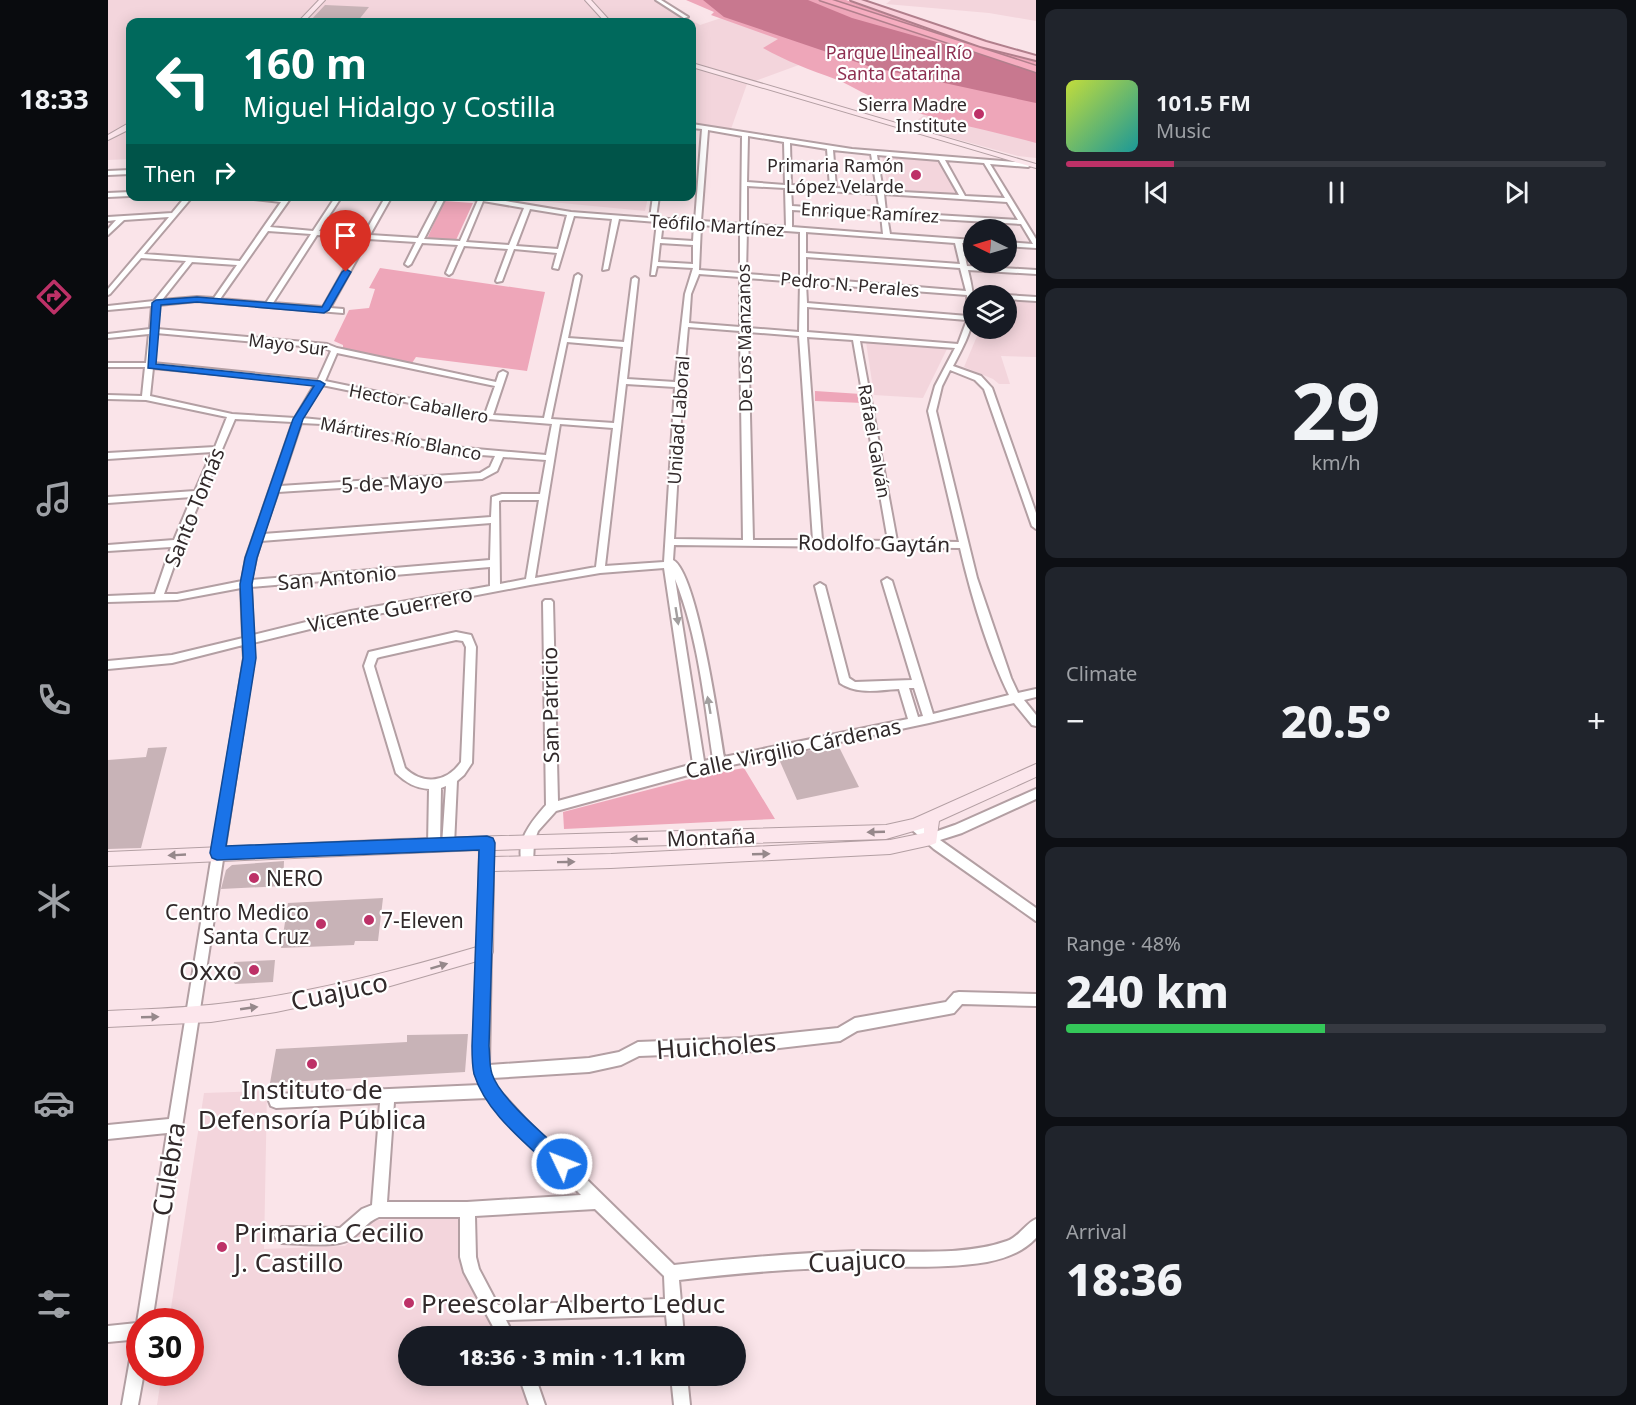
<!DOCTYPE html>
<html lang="en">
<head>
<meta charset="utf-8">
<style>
  :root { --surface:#171b24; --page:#20242c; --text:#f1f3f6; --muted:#9ea1a6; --line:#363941; --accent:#bd3167 }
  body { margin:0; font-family:"Noto Sans",sans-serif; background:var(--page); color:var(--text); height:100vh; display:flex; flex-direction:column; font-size:22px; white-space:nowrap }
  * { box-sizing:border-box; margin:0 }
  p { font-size:20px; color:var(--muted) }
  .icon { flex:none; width:33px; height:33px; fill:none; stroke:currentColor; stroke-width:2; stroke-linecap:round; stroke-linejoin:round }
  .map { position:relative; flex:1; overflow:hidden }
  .sheet { display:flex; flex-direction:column; gap:9px; padding:9px; background:#0d0f14; width:600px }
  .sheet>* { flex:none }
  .hud { position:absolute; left:18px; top:18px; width:570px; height:183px; border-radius:12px; box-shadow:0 3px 15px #0003; background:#00695c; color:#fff; overflow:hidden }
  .needle { width:39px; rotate:275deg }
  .tools { position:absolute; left:855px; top:219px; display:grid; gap:12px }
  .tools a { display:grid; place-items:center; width:54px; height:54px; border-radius:50%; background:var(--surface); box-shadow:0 3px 15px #0003; font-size:30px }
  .speed { position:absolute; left:18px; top:1308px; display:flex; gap:12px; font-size:30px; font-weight:700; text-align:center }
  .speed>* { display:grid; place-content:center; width:78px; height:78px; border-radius:50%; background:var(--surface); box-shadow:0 3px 15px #0003; line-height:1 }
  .speed .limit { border:9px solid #d22; background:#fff; color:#111 }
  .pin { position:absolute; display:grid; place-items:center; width:51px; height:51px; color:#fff; margin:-62px -26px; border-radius:50% 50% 50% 0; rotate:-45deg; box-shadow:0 0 6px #0007 }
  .pin .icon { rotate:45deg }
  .me { position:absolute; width:66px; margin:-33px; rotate:313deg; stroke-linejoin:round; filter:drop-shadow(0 0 4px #0008) }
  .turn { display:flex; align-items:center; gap:21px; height:126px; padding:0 18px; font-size:27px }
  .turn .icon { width:78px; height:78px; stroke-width:2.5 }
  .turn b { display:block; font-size:42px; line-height:51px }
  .then { display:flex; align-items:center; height:57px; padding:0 18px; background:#0003; gap:12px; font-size:22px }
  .big { font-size:45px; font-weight:800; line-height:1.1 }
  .sheet .tile { flex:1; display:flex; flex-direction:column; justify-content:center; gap:9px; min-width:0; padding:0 21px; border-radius:12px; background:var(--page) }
  .sheet .dial { align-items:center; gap:0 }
  .dial b { font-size:78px; line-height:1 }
  .song { display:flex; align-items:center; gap:18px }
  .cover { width:72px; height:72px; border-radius:9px; background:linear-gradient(135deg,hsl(70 70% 55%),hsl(180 70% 35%)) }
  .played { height:6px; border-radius:3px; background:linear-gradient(90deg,var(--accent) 20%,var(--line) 20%) }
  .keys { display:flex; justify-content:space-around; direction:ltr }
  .heat { display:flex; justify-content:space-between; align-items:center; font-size:33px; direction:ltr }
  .charge { height:9px; border-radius:4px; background:linear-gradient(90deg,#34c759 48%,var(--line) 0) }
  .trip { position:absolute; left:290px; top:1326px; width:348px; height:60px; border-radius:30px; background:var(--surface); box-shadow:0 3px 15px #0003; font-weight:800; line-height:60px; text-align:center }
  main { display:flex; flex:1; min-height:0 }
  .tabs { display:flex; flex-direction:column; width:108px; justify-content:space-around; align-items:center; background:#090b0e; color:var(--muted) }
  .tabs .icon { width:42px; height:42px }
  .tabs .active { color:var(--accent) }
  .tabs b { font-size:27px; color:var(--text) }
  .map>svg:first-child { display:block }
</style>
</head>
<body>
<main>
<nav class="tabs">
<b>18:33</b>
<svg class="icon active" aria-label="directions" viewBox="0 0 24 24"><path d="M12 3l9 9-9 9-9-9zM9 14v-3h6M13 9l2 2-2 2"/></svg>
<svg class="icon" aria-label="music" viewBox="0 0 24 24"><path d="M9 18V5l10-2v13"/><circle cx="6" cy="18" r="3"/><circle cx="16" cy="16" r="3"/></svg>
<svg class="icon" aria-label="phone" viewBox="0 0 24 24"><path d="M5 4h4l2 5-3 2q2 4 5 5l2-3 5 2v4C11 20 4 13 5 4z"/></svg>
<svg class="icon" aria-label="climate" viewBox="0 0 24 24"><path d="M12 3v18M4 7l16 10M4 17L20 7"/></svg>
<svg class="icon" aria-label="car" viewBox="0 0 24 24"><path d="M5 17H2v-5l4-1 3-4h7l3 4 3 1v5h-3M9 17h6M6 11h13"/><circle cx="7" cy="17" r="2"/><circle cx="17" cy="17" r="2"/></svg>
<svg class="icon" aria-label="filters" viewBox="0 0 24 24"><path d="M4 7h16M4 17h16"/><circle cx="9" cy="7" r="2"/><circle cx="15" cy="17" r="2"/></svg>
</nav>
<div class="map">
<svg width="928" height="1405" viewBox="0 0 928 1405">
  <rect width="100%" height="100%" fill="#fae4e9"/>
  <path fill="#f3d5dc" d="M0 0H550L592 25 616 17 718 55 639 84 623 129 584 123V22H22V159L0 160Z
    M783 0H928V21L881 13 778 4Z
    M787 105 928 113V158L910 156 801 126 816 115Z
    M774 156 831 160 849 194 780 190Z
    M424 196H540V197L537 211 422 200Z
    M899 301 928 303V357L893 356 902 384H891L885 379 856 367 872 329 898 328Z
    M758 342 839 349 815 398 766 395Z
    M159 1091 156 1249 237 1246 264 1220 356 1218 358 1269 390 1336H300V1376H408L418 1397 419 1405H49L54 1373 82 1372V1322L61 1321 96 1093Z"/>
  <path fill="#eea6b9" d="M578 0H738L842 37 928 61V143C879 130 829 120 781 104 762 98 745 86 727 79 702 70 678 61 655 48L670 39 603 15 606 12Z
    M336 201 365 203 348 240 319 239Z
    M272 268 437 292 419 371 308 357 304 363 235 349V345L226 341 241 310 261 308 267 289 261 288Z
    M707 391 753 394 755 403 707 401Z
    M636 768 667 819 456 829 455 812 601 774Z"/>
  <path fill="#c8788f" d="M595 0H700L744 18 928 70V103L763 67 616 17Z"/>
  <path fill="#c8b3b7" d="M217 5 261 7 249 22H201Z
    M730 745 751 787 689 800 670 757Z
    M59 747 33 848 0 849V760L38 757 40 748Z
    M176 861 175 886 113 889 118 870 124 865Z
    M275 898 270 941H247L246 945 173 948 180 903Z
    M167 960 165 982 127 984 123 978 126 962Z
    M360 1034 357 1072 162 1083 168 1049 299 1042V1035Z"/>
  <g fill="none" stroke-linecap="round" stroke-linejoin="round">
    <g stroke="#b39fa3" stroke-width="4">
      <path id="street" d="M548 0H553L580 17 576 18Z
        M584 124 744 149 920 163 923 165 920 167 882 164 928 239V248L898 246V242L925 244 913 224 779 216 782 234 866 240V244L854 243 859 266 928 270V274L860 270C871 314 866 327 845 366L873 376 884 388 928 513V529L924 526 876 389 867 380 842 370 834 386 828 411 869 578 903 678 910 693 928 689V697L916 700 928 715V726L924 725 906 703 821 723 591 772 448 811 430 831 426 842 425 863 423 867 419 868 415 867C406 842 423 822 438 805L435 602 437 600H443L445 602 450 801 585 764 556 568 492 573 422 585 243 619 145 643 146 658 44 1322H32V1339L0 1342V1326L29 1323 59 1133 0 1139V1125L61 1119 136 658 135 645 64 663 0 669V661L64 655 135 638 133 588 69 600 0 602V596L47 594 63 547 0 551V545L66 540 84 497 0 503V497L87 491 104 452 0 459V453L107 447 119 417 38 400 0 399V395L34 396 37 367H0V363H38L41 334 0 338V334L42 329 44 306 0 310V306L46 301 78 261 33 258 2 294 0 295V289L61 217 16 220 0 235V229L8 220 0 221V217L64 213 78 196H85L36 254 132 261 173 202 117 196 176 199 178 196H184L162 227 205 231 228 196H234L211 231 256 234 278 196H284L262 235 310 238 332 196H338L316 239 352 241 370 200 351 196H368L463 212 542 218 545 196H551L548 218 587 221 594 129 584 128ZM600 130 634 136 633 224 593 221ZM640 136 676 142 677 185 639 182ZM682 143 719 149 722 187 683 185ZM725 150 763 154 769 190 728 188ZM769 155 831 160 851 195 775 191ZM837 160 876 163 897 198 857 196ZM639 186 677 188 678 227 639 224ZM683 189 769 194 772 212 684 206ZM776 194 899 202 910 220 778 212ZM375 201 416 208 401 245 358 242ZM422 209 459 215 450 249 408 246ZM684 210 773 215 775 234 684 227ZM466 216 504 219 495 270 500 269 511 219 549 222 543 275H547L549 266 585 268 577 294 567 382 519 379 530 279 527 277 524 279 516 342 460 338 473 276 470 274 467 276 436 418 385 415 399 373 395 371 391 373 388 382 229 348 219 344 49 329 51 305 89 301 235 313V309L222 308 260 239 308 242 297 264 300 266 303 264 314 243 350 245 338 273 341 275 344 273 356 246 400 249 388 281 389 282 394 281 406 249 449 253 445 268 450 269ZM555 222 586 224 585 241 553 239ZM593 225 632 228V273L591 270ZM639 228 692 232V278L638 274ZM160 231 203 234 158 303 112 299ZM698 232 847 243 852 264 698 253ZM209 235 254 238 215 307 165 303ZM552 243 585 245V264L550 262ZM698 257 852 268 858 291 698 278ZM84 262 129 265 106 298 89 297 54 300ZM591 274 632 277V327L581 323 583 294ZM638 278 692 282 691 332 640 328ZM698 283 859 295 860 314V316L699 303ZM699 307 859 320 850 344 699 332ZM580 327 632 331 635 540 566 539 575 385ZM640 332 691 336 705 540H645ZM48 333 217 348 223 351 210 380 45 363ZM699 337 745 340 780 541 714 540ZM752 341 847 348 827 386 820 411 851 542 789 541ZM459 342 515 347 506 423 443 419ZM229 353 387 386 377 414 217 381ZM45 368 204 383 207 384 187 418 124 414 42 396ZM518 384 567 387 556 562 497 566ZM214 385 380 419 444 424 438 455 345 447 214 420 194 418ZM127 419 185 422 138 558 134 581 69 594H56L74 543ZM193 423 214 424 345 453 387 456 382 467 372 473 172 486ZM452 424 505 428 488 567 427 578ZM395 457 438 460 432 494H394L384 497 383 517 155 534 170 492 374 479 389 471ZM394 500H431L418 579 392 584 391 501ZM383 523 382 560 143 580 148 558 153 541ZM566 545 852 548C863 595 880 652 901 695L825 714 784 581 779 578 774 581 804 680 747 682 741 678 717 586 712 583 707 586 732 683C750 695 770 690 791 689L800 719 616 757C611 726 589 572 565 560ZM382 567V586L243 611 145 635 143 587ZM567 579C590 636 596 699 605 759L596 761ZM801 688H806L815 716 810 717Z
        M22 170V174L0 175V171Z
        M22 192V196L0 197V193Z
        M898 295 928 297V301L898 299V296H896Z
        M348 632 363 635 368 647 364 763 356 775 349 781 346 845 344 849 340 850 336 849 334 845 338 786 333 788 332 845 330 849 326 850 322 849 320 845 321 789C308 788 298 783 288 773L256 666 261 652ZM348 640 355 641 358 647 353 762C339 783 314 785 297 768L266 666 269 658 272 657Z
        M928 789V799L854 833 832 840 928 908V921L826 849 803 829 801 825 803 821 807 820 824 833 847 825Z
        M377 946 381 948 383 952 381 1065 481 1058 511 1052 530 1042 636 1038 730 1028 747 1018 838 1002 846 993 851 992 928 994V1006L854 1004 846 1013 841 1014 749 1031 732 1041 636 1052 531 1056 513 1065 481 1072 384 1078 387 1086 421 1123 566 1265C627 1258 688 1253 749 1251 796 1250 854 1257 899 1241 911 1237 917 1224 928 1219V1238C915 1252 898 1258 879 1262 837 1269 793 1266 750 1267 691 1268 631 1273 571 1280L576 1336H560L558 1315 398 1320 406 1336H390L356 1272 352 1257V1217H271C258 1222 252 1234 241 1240 226 1248 191 1243 174 1243L169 1240 166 1235 169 1230 174 1227 232 1228 254 1209 264 1205 272 1103 168 1108 163 1106 161 1101 163 1096 168 1094 372 1085 367 1072 366 1045 371 952 373 948ZM379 1098 411 1133 473 1195 359 1202H279L286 1102ZM487 1209 556 1276 557 1299 390 1305 371 1269 368 1257 367 1216Z
        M32 1340V1372H36L30 1405H14L24 1348 26 1342Z
        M411 1376H427L437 1405H421Z
        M563 1376H579L582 1405H566Z"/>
    </g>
    <g stroke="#b39fa3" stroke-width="2">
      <path id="secondary" d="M211 0H217L196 22H190Z
        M477 0H483L503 22H497Z
        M584 63 928 164V168L584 67Z
        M19 124H22V129L0 140V135Z
        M928 764V777L831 821 828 843 823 845 782 854 503 868 386 871 385 952 383 957 258 993 168 1012 103 1022 0 1027V1011C40 1009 79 1008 119 1003 204 993 287 971 369 947L371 850 0 866V852L292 839 778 825 805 819ZM816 828V833L782 840 503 854 386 857V850L778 839Z"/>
    </g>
    <g stroke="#b17f8c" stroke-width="4">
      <path id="primary" d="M743 0H753L878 42 928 56V60L872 46Z"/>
    </g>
    <g stroke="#b17f8c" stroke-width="3">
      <path id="highway" d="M712 0H724L928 66V72Z"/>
    </g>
    <use href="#street" fill="#fff" fill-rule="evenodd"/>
    <use href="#secondary" fill="#fce6ec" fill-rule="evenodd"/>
    <use href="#primary" fill="#faced9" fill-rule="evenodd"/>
    <use href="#highway" fill="#f6adc0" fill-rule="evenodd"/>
  </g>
  <defs><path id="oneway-solid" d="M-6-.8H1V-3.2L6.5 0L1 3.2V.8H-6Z" transform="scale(1.5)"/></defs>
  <g fill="#a29f9f">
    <use href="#oneway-solid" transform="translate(569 616) rotate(81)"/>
    <use href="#oneway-solid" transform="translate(601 705) rotate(-100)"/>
  </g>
  <g fill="#96888b">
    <use href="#oneway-solid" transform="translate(768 832) rotate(178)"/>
    <use href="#oneway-solid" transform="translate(531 839) rotate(178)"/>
    <use href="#oneway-solid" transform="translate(653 854) rotate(-2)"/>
    <use href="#oneway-solid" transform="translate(69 855) rotate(177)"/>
    <use href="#oneway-solid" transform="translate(458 862) rotate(-1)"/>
    <use href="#oneway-solid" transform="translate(331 966) rotate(-17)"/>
    <use href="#oneway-solid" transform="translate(141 1008) rotate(-8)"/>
    <use href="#oneway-solid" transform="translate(42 1017) rotate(-2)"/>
  </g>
  <path fill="#1a73e8" stroke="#114b97" stroke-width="1.5" d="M238 269 243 272 221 310 216 313 89 302 53 305 48 364 212 381 217 384 195 419 149 558 144 584 148 658 118 846 379 836 385 838 387 843 381 1046C382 1055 381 1065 384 1074 392 1099 441 1139 461 1158L463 1164 461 1171 454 1174 447 1171C418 1143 378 1113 366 1074 364 1065 364 1055 364 1046L371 850 109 860 104 858 102 853 135 658 132 584 137 558 185 419 206 386 40 368 44 303 48 300 89 297 214 307 234 272Z"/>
  <g fill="#bd3167" stroke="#fff" stroke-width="2">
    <circle cx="871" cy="114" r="6"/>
    <circle cx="808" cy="175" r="6"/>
    <circle cx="146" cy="878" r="6"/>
    <circle cx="261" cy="920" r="6"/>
    <circle cx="213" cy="924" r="6"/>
    <circle cx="146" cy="970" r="6"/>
    <circle cx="204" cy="1064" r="6"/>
    <circle cx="114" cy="1247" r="6"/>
    <circle cx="301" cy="1303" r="6"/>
  </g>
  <g text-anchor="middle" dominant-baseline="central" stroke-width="4.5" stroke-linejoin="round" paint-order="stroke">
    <g font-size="18" fill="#8f2f51" stroke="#fff">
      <text x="791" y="52">Parque Lineal Río<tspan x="791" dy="21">Santa Catarina</tspan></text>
    </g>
    <g font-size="18" fill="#31292a" stroke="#fff" text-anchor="end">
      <text x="859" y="104">Sierra Madre<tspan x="859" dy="21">Institute</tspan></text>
      <text x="796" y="165">Primaria Ramón<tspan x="796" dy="21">López Velarde</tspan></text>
    </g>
    <g font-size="18" fill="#31292a" stroke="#fff">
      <text transform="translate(762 212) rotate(3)">Enrique Ramírez</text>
      <text transform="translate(609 225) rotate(4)">Teófilo Martínez</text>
      <text transform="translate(742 284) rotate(5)">Pedro N. Perales</text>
      <text transform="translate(636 338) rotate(-91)">De Los Manzanos</text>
      <text transform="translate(180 344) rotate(7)">Mayo Sur</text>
      <text transform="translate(311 403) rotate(11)">Hector Caballero</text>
      <text transform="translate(570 420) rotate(-86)">Unidad Laboral</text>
      <text transform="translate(293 438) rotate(11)">Mártires Río Blanco</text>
      <text transform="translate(767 441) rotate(80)">Rafael Galván</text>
    </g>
    <g font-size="21" fill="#31292a" stroke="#fff">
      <text transform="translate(284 482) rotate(-3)">5 de Mayo</text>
      <text transform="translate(86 507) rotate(-68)">Santo Tomás</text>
      <text transform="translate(766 543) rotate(1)">Rodolfo Gaytán</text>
      <text transform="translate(229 577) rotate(-5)">San Antonio</text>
      <text transform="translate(282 609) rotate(-11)">Vicente Guerrero</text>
      <text transform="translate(442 705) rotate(-91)">San Patricio</text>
      <text transform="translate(685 748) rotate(-12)">Calle Virgilio Cárdenas</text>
      <text transform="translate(603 837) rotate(-2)">Montaña</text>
    </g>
    <g font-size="21" fill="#31292a" stroke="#fff" text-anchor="start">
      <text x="158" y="878">NERO</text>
      <text x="201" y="912" text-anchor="end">Centro Medico<tspan x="201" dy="24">Santa Cruz</tspan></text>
      <text x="273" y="920">7-Eleven</text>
    </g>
    <g font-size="26" fill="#31292a" stroke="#fff" text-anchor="start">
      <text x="134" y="970" text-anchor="end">Oxxo</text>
      <text x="204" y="1089" text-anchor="middle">Instituto de<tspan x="204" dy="30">Defensoría Pública</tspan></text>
      <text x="126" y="1232">Primaria Cecilio<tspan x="126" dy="30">J. Castillo</tspan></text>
      <text x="313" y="1303">Preescolar Alberto Leduc</text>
    </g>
    <g font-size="26" fill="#31292a" stroke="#fff">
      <text transform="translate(231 991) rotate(-12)">Cuajuco</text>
      <text transform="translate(608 1045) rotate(-4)">Huicholes</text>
      <text transform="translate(60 1169) rotate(-81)">Culebra</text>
      <text transform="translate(749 1260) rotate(-3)">Cuajuco</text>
    </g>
  </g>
</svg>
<div class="tools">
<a><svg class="needle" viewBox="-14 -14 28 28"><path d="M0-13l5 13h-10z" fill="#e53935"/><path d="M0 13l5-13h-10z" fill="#9ea1a6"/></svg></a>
<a><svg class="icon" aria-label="layers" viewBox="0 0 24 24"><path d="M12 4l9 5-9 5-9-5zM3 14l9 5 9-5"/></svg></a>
</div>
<div class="speed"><div class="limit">30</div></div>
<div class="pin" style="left:238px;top:272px;background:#d93025"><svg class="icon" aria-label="arrive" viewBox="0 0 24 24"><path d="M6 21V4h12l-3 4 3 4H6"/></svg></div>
<svg class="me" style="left:454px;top:1164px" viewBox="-20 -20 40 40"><circle r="17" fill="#1a73e8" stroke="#fff" stroke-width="3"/><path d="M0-11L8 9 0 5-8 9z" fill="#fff"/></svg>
<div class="trip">18:36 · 3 min · 1.1 km</div>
<div class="hud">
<div class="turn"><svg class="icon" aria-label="left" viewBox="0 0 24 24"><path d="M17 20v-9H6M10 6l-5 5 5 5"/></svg><div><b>160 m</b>Miguel Hidalgo y Costilla</div></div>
<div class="then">Then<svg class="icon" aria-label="right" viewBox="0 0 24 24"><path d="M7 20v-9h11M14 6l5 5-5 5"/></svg></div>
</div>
</div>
<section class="sheet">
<div class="tile">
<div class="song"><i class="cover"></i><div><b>101.5 FM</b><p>Music</p></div></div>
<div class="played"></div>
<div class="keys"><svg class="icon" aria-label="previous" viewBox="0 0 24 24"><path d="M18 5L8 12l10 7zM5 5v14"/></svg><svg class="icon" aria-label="pause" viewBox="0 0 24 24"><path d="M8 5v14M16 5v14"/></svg><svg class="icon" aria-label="next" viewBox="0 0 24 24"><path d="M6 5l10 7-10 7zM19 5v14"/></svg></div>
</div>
<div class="tile dial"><b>29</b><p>km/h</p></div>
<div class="tile"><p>Climate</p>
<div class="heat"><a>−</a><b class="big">20.5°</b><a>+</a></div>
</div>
<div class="tile"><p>Range · 48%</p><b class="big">240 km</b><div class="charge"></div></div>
<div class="tile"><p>Arrival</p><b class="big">18:36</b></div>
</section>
</main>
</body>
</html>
